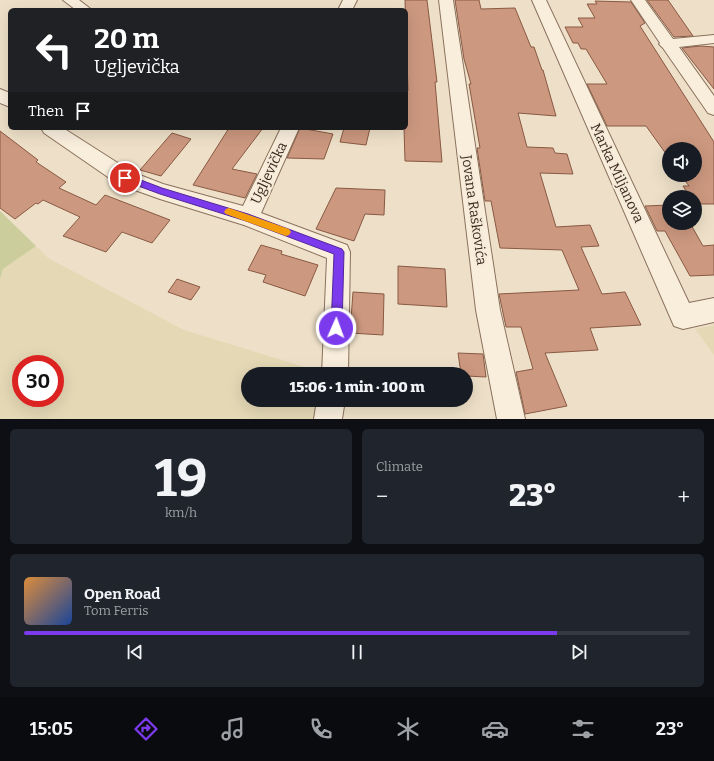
<!DOCTYPE html>
<html lang="en">
<head>
<meta charset="utf-8">
<style>
  :root { --surface:#171b24; --page:#20242c; --text:#f1f3f6; --muted:#9ea1a6; --line:#363941; --accent:#7c3aed }
  body { margin:0; font-family:Bitter,serif; background:var(--page); color:var(--text); height:100vh; display:flex; flex-direction:column; font-size:15px; white-space:nowrap }
  * { box-sizing:border-box; margin:0 }
  p { font-size:13px; color:var(--muted) }
  .icon { flex:none; width:22px; height:22px; fill:none; stroke:currentColor; stroke-width:2; stroke-linecap:round; stroke-linejoin:round }
  .map { position:relative; height:419px; overflow:hidden }
  .drawer { display:flex; flex-direction:column; gap:10px; padding:10px; background:#0d0f14; flex:1 }
  .drawer>* { flex:none }
  .banner { position:absolute; left:8px; top:8px; width:400px; height:122px; border-radius:6px; box-shadow:0 4px 16px #0002; background:#202124; color:#fff; overflow:hidden }
  .controls { position:absolute; left:662px; top:142px; display:grid; gap:8px }
  .controls a { display:grid; place-items:center; width:40px; height:40px; border-radius:50%; background:var(--surface); box-shadow:0 4px 16px #0002; font-size:20px }
  .speed { position:absolute; left:12px; top:355px; display:flex; gap:8px; font-size:20px; font-weight:700; text-align:center }
  .speed>* { display:grid; place-content:center; width:52px; height:52px; border-radius:50%; background:var(--surface); box-shadow:0 4px 16px #0002; line-height:1 }
  .speed .limit { border:6px solid #d22; background:#fff; color:#111 }
  .pin { position:absolute; display:grid; place-items:center; width:34px; height:34px; color:#fff; margin:-17px; border:2px solid #fff; border-radius:50%; box-shadow:0 1px 4px #0007 }
  .me { position:absolute; width:44px; margin:-22px; rotate:2deg; stroke-linejoin:round; filter:drop-shadow(0 0 3px #0008) }
  .turn { display:flex; align-items:center; gap:14px; height:84px; padding:0 20px; font-size:18px }
  .turn .icon { width:52px; height:52px; stroke-width:2.5 }
  .turn b { display:block; font-size:28px; line-height:34px }
  .then { display:flex; align-items:center; height:38px; padding:0 20px; background:#0003; gap:8px; font-size:15px }
  .big { font-size:30px; font-weight:800; line-height:1.1 }
  .drawer .widget { flex:1; display:flex; flex-direction:column; justify-content:center; gap:6px; min-width:0; padding:0 14px; border-radius:6px; background:var(--page) }
  .drawer .dial { align-items:center; gap:0 }
  .dial b { font-size:52px; line-height:1 }
  .song { display:flex; align-items:center; gap:12px }
  .cover { width:48px; height:48px; border-radius:6px; background:linear-gradient(135deg,hsl(30 70% 55%),hsl(220 70% 35%)) }
  .played { height:4px; border-radius:2px; background:linear-gradient(90deg,var(--accent) 80%,var(--line) 80%) }
  .keys { display:flex; justify-content:space-around; direction:ltr }
  .heat { display:flex; justify-content:space-between; align-items:center; font-size:22px; direction:ltr }
  .drawer .tiles { flex:1; display:grid; gap:10px; grid-template-columns:1fr 1fr }
  .widget:last-child { grid-column:span 2 }
  .trip { position:absolute; left:241px; top:367px; width:232px; height:40px; border-radius:20px; background:var(--surface); box-shadow:0 4px 16px #0002; font-weight:800; line-height:40px; text-align:center }
  .menu { display:flex; height:64px; justify-content:space-around; align-items:center; background:#090b0e; color:var(--muted) }
  .menu .icon { width:28px; height:28px }
  .menu .on { color:var(--accent) }
  .menu b { font-size:18px; color:var(--text) }
  .map>svg:first-child { display:block }
</style>
</head>
<body>
<div class="map">
<svg width="714" height="419" viewBox="0 0 714 419">
  <rect width="100%" height="100%" fill="#eee0c8"/>
  <path fill="#e4d8b5" fill-rule="evenodd" d="M36 246 48 258 184 330 324 373 248 374V400H318L314 419H0V279L3 269ZM21 364H55V398H21Z
    M714 325V355L695 329Z"/>
  <path fill="#cbcd9c" d="M0 211 36 246 3 269 0 279Z"/>
  <path fill="#cc987f" stroke="#895943" d="M405 0H427L437 82H435L442 162 405 161 404 128H406V91H408Z
    M455 0H479L481 9 515 8 531 47H534L542 70H543L556 116 518 113 527 147 553 148 555 153 567 154 573 174 540 173 556 227 590 225 599 246 581 247 602 294 625 292 641 325 590 328 598 350 545 353 567 406 525 414 516 372 533 369 521 327H506L499 294 579 290 562 250 500 248 491 201H485L477 148H480L469 84H471L464 59Z
    M647 0H668L693 36 674 37Z
    M595 1 631 2 645 23 640 26 714 142V204H695V197H690L683 186H689L681 175H695V149H669V158L646 126H607L587 84H607L586 49H581L578 43H573L565 27H583L578 18H595L587 4H597Z
    M700 46 714 47V89L682 48Z
    M229 128H263L232 169 257 174 245 198 193 185Z
    M300 128 333 134 324 159 287 158Z
    M344 128H370L366 145 340 142Z
    M0 131 38 160 36 162 66 182 59 188 96 205 105 195 170 220 152 243 122 232 106 252 63 236 80 217 43 200 38 204 36 203 15 219 0 208Z
    M172 133 191 139 161 176 140 170Z
    M336 188 385 190 384 215 365 214 354 241 316 229Z
    M669 205V223H690L703 246 714 245V275L690 276 665 231H657L645 206Z
    M261 245 282 251 281 254 318 265 305 296 263 282 266 275 248 270Z
    M398 266 445 269 447 307 398 304Z
    M177 279 200 287 191 300 168 292Z
    M353 292 384 294 383 335 350 333Z
    M458 353 483 354 486 377 466 376V374H461Z"/>
  <g fill="none" stroke-linecap="round" stroke-linejoin="round">
    <g stroke="#8a715d" stroke-width="2">
      <path id="minor" d="M63 0H79L92 10H76Z
        M343 0H357L352 10H338Z
        M439 0H453L500 310 525 419H497L476 310Z
        M532 0H546L689 303 714 298V322L683 329 674 326Z
        M631 0H645L673 39 714 35V43L679 47 714 96V115L708 113 663 48 659 44 660 43Z
        M0 89 10 93V107L0 103Z
        M41 128H63L132 172 163 184 243 206 281 128H299L261 213 347 245 350 252 348 374H322L327 258 244 225 160 199 118 184 44 133Z
        M317 400H345L342 419H314Z"/>
    </g>
    <use href="#minor" fill="#f9eedc" fill-rule="evenodd"/>
  </g>
  <path fill="#7c3aed" stroke="#51269a" d="M125 174 162 188 248 214 342 249 344 252 342 328 340 332 336 334 333 332 331 328 334 254 246 221 160 194 122 180 121 178 122 175Z"/>
  <path fill="#f59e0b" d="M229 208 289 229 291 232 289 235 286 236 226 214 224 212 226 209Z"/>
  <g text-anchor="middle" dominant-baseline="central" stroke-width="4" stroke-linejoin="round" paint-order="stroke">
    <g font-size="14" fill="#3b2b20" stroke="#f6ead8">
      <text transform="translate(269 173) rotate(-65)">Ugljevička</text>
      <text transform="translate(617 173) rotate(65)">Marka Miljanova</text>
      <text transform="translate(474 210) rotate(82)">Jovana Raškovića</text>
    </g>
  </g>
</svg>
<div class="controls">
<a><svg class="icon" aria-label="sound" viewBox="0 0 24 24"><path d="M4 9h4l5-4v14l-5-4H4zM17 9q2 3 0 6"/></svg></a>
<a><svg class="icon" aria-label="layers" viewBox="0 0 24 24"><path d="M12 4l9 5-9 5-9-5zM3 14l9 5 9-5"/></svg></a>
</div>
<div class="speed"><div class="limit">30</div></div>
<div class="pin" style="left:125px;top:178px;background:#d93025"><svg class="icon" aria-label="arrive" viewBox="0 0 24 24"><path d="M6 21V4h12l-3 4 3 4H6"/></svg></div>
<svg class="me" style="left:336px;top:328px" viewBox="-20 -20 40 40"><circle r="17" fill="#7c3aed" stroke="#fff" stroke-width="3"/><path d="M0-11L8 9 0 5-8 9z" fill="#fff"/></svg>
<div class="trip">15:06 · 1 min · 100 m</div>
<div class="banner">
<div class="turn"><svg class="icon" aria-label="left" viewBox="0 0 24 24"><path d="M17 20v-9H6M10 6l-5 5 5 5"/></svg><div><b>20 m</b>Ugljevička</div></div>
<div class="then">Then<svg class="icon" aria-label="arrive" viewBox="0 0 24 24"><path d="M6 21V4h12l-3 4 3 4H6"/></svg></div>
</div>
</div>
<section class="drawer">
<div class="tiles">
<div class="widget dial"><b>19</b><p>km/h</p></div>
<div class="widget"><p>Climate</p>
<div class="heat"><a>−</a><b class="big">23°</b><a>+</a></div>
</div>
<div class="widget">
<div class="song"><i class="cover"></i><div><b>Open Road</b><p>Tom Ferris</p></div></div>
<div class="played"></div>
<div class="keys"><svg class="icon" aria-label="previous" viewBox="0 0 24 24"><path d="M18 5L8 12l10 7zM5 5v14"/></svg><svg class="icon" aria-label="pause" viewBox="0 0 24 24"><path d="M8 5v14M16 5v14"/></svg><svg class="icon" aria-label="next" viewBox="0 0 24 24"><path d="M6 5l10 7-10 7zM19 5v14"/></svg></div>
</div>
</div>
</section>
<nav class="menu">
<b>15:05</b>
<svg class="icon on" aria-label="directions" viewBox="0 0 24 24"><path d="M12 3l9 9-9 9-9-9zM9 14v-3h6M13 9l2 2-2 2"/></svg>
<svg class="icon" aria-label="music" viewBox="0 0 24 24"><path d="M9 18V5l10-2v13"/><circle cx="6" cy="18" r="3"/><circle cx="16" cy="16" r="3"/></svg>
<svg class="icon" aria-label="phone" viewBox="0 0 24 24"><path d="M5 4h4l2 5-3 2q2 4 5 5l2-3 5 2v4C11 20 4 13 5 4z"/></svg>
<svg class="icon" aria-label="climate" viewBox="0 0 24 24"><path d="M12 3v18M4 7l16 10M4 17L20 7"/></svg>
<svg class="icon" aria-label="car" viewBox="0 0 24 24"><path d="M5 17H2v-5l4-1 3-4h7l3 4 3 1v5h-3M9 17h6M6 11h13"/><circle cx="7" cy="17" r="2"/><circle cx="17" cy="17" r="2"/></svg>
<svg class="icon" aria-label="filters" viewBox="0 0 24 24"><path d="M4 7h16M4 17h16"/><circle cx="9" cy="7" r="2"/><circle cx="15" cy="17" r="2"/></svg>
<b>23°</b>
</nav>
</body>
</html>
